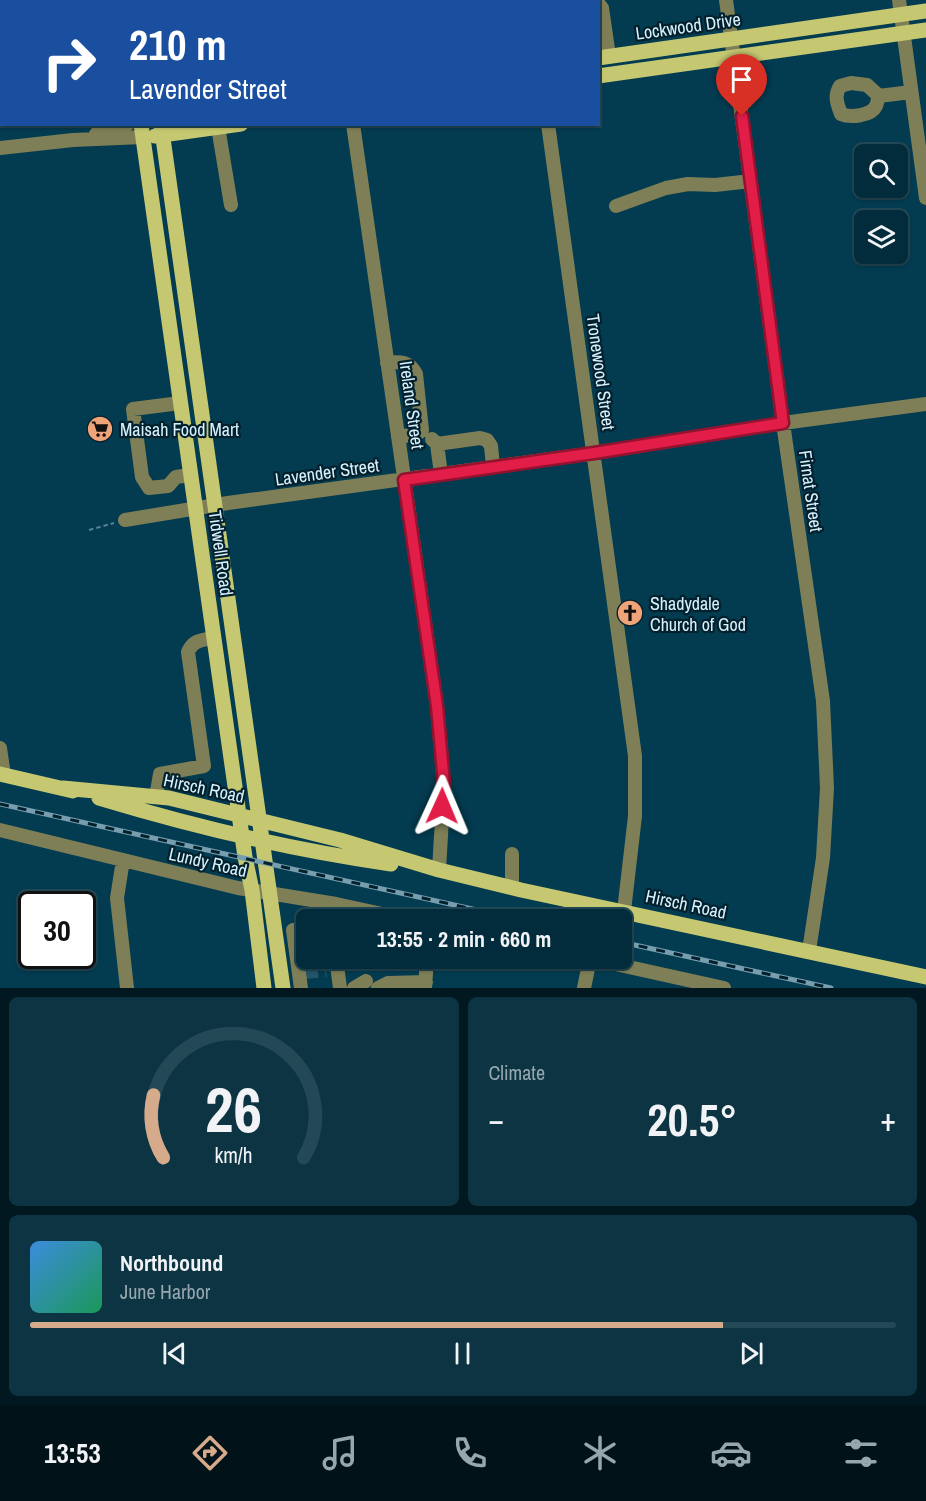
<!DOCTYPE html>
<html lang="en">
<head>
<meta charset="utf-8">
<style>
  :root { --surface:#022c3c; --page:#0c3443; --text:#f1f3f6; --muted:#96a7af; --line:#234856; --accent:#d6ab8b }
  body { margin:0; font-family:"Archivo Narrow",sans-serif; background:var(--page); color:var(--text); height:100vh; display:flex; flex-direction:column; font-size:22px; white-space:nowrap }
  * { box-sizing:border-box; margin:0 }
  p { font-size:20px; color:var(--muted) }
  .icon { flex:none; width:33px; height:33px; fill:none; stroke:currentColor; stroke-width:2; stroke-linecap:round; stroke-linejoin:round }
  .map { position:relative; height:988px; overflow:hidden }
  .drawer { display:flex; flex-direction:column; gap:9px; padding:9px; background:#011821; flex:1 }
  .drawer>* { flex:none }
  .hud { position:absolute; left:0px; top:0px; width:600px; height:126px; box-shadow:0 2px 4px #0004,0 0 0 2px var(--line); background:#1a4fa0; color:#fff; overflow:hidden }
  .buttons { position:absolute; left:854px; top:144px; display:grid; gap:12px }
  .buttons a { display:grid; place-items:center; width:54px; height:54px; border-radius:9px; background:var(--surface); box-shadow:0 2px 4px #0004,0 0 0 2px var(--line); font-size:30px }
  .speed { position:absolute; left:18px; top:891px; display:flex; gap:12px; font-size:30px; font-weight:700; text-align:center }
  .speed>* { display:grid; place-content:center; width:78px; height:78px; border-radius:50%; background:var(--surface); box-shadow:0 2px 4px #0004,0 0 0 2px var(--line); line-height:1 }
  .speed .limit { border:3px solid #111; border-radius:9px; background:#fff; color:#111 }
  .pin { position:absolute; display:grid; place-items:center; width:51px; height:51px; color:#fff; margin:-62px -26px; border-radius:50% 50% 50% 0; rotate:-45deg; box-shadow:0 0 6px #0007 }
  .pin .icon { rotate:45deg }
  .me { position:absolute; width:66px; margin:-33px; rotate:1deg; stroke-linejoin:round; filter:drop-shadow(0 0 4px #0008) }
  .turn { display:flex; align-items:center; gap:21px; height:126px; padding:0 30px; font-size:27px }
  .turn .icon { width:78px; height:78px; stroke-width:2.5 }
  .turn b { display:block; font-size:42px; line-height:51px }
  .big { font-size:45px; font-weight:700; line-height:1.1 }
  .drawer .card { flex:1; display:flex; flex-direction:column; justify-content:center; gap:9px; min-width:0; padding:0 21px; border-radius:9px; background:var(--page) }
  .drawer .dial { align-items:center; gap:0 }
  .dial svg { height:156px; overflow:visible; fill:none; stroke:var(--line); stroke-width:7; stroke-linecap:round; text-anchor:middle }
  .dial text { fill:var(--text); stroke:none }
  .song { display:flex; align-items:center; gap:18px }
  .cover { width:72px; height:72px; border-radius:9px; background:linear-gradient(135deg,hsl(210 70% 55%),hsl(150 70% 35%)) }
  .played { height:6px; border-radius:3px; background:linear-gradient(90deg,var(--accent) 80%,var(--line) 80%) }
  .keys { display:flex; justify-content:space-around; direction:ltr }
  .heat { display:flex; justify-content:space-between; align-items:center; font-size:33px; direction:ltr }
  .drawer .tiles { flex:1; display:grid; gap:9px; grid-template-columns:1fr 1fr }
  .card:last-child { grid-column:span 2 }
  .trip { position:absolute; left:296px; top:909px; width:336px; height:60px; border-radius:9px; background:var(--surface); box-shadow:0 2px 4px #0004,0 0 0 2px var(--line); font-weight:700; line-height:60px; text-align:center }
  .dock { display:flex; height:96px; justify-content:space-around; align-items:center; background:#011218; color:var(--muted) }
  .dock .icon { width:42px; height:42px }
  .dock .active { color:var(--accent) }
  .dock b { font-size:27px; color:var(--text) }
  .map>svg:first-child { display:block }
</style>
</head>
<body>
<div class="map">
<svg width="926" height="988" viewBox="0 0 926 988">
  <rect width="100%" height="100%" fill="#033b50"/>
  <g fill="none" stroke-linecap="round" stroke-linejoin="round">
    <path stroke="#23566a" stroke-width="14" stroke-dasharray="14 7" stroke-linecap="butt" d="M303 960 314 958
      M304 972 326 970"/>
    <path stroke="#558193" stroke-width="2" stroke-dasharray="4.5 3" stroke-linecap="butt" d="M89 530 114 523"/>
    <path stroke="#7e7f56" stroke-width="14" d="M221 0V2
      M336 0V2
      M530 0V2
      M726 0 783 423 823 701 827 788 823 858 809 951
      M899 0 926 198
      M598 3 602 8 609 56
      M851 83 867 85 879 96C878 97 877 105 876 106 871 116 850 118 841 114 837 103 834 96 840 86Z
      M879 96 911 92
      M353 124 437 706 444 784 439 870
      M548 124 635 756V816L624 911
      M218 127 231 205
      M96 134 128 124
      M0 148 73 140 143 137
      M616 206 666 188 688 184 715 185 751 181
      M387 363C401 361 410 362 416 374L422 430 417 434 398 437
      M180 403 133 409 142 477 149 488 168 486 176 477 190 475
      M432 439 437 444 441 474
      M437 444 480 438 487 440 491 446 493 466
      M125 520 228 503 594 453 783 423 926 404
      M0 748 4 775
      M156 797 160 774 204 766 188 652C193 640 202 640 214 638
      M0 830 238 888 336 904 410 920
      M123 860 117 898 127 988
      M512 887V854
      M333 920 336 904
      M336 958 340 988
      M588 958 724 988
      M301 988 293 930 306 929
      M354 988 366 981
      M378 988 388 983 426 982
      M425 988 427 958
      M584 988 590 959"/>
    <path stroke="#c6c871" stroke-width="15" d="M125 0V2
      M145 0V2
      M598 58 926 11
      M598 76 926 30
      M141 124 245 857 252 890 264 988
      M161 124 283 988
      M155 136 241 124
      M0 774 73 791
      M63 788 169 798 340 840 439 870 521 890 926 977
      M99 798C195 827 292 850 391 864"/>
    <g stroke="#779eaf" stroke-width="5">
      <path id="rail" d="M0 804 522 920
        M621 942 831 988"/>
    </g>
    <use href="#rail" stroke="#03212d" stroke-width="3" stroke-dasharray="9" stroke-linecap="butt"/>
  </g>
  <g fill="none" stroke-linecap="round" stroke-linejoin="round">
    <g stroke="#92132f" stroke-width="15">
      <path id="route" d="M442 806 444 784 437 706 404 480 594 453 783 423 742 116"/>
    </g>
    <use href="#route" stroke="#e11d48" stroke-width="10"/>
  </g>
  <defs>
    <g id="supermarket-disc" transform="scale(1.35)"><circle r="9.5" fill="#efa378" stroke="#03212d"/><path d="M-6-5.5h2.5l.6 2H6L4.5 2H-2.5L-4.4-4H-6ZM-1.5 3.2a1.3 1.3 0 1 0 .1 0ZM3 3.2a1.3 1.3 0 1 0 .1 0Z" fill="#111"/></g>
    <g id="church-disc" transform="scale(1.35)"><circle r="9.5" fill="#efa378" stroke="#03212d"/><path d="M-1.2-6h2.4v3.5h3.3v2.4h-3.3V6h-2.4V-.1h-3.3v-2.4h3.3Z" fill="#111"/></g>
  </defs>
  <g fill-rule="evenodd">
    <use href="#supermarket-disc" x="100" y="429"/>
    <use href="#church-disc" x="630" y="613"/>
  </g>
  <g text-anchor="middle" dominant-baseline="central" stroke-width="4.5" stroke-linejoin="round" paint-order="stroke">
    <g font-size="18" fill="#d8f1fe" stroke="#03212d">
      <text transform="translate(688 26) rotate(-8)">Lockwood Drive</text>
      <text transform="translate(601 372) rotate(82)">Tronewood Street</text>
      <text transform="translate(412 405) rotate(82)">Ireland Street</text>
      <text transform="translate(327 472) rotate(-8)">Lavender Street</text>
      <text transform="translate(811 491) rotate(82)">Firnat Street</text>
      <text transform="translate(221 553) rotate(82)">Tidwell Road</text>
      <text transform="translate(204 788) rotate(12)">Hirsch Road</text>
      <text transform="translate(208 862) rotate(13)">Lundy Road</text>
      <text transform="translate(686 904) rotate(12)">Hirsch Road</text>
    </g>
    <g font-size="18" fill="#d8f1fe" stroke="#03212d" text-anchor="start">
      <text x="120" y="429">Maisah Food Mart</text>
      <text x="650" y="603">Shadydale<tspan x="650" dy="21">Church of God</tspan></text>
    </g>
  </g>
</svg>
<div class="buttons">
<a><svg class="icon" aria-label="search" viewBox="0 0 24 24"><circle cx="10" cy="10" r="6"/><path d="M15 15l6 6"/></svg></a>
<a><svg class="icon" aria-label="layers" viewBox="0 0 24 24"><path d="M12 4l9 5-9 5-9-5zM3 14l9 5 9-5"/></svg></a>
</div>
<div class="speed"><div class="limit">30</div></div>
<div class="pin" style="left:742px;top:116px;background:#d93025"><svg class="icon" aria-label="arrive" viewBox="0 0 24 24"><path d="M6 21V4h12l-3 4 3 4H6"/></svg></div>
<svg class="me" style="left:442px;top:806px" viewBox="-20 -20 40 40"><path d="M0-17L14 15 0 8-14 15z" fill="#e11d48" stroke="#fff" stroke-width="4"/></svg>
<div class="trip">13:55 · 2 min · 660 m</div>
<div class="hud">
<div class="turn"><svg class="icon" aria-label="right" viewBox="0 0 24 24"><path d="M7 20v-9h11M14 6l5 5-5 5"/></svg><div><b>210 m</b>Lavender Street</div></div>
</div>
</div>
<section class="drawer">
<div class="tiles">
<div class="card dial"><svg viewBox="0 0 100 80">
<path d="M14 69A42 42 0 1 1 86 69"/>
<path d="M14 69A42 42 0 0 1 9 37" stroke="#d6ab8b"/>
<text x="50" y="56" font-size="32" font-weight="700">26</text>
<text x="50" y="72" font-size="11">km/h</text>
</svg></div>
<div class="card"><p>Climate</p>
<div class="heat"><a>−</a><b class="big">20.5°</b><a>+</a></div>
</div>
<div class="card">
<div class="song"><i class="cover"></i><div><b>Northbound</b><p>June Harbor</p></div></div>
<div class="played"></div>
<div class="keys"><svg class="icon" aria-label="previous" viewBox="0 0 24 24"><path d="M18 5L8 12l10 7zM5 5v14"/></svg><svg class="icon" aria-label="pause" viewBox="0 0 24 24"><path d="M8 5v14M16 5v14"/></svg><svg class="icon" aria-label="next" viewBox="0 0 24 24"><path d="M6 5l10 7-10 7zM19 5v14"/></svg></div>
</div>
</div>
</section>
<nav class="dock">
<b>13:53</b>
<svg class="icon active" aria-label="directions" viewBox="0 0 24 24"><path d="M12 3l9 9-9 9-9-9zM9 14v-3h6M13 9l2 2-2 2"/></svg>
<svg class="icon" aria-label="music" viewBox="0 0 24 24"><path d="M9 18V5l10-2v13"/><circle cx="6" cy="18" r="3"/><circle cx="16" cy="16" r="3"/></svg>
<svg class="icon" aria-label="phone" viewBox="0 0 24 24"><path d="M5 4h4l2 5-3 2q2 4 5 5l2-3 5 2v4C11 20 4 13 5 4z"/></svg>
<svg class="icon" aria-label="climate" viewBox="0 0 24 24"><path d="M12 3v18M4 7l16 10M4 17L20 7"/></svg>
<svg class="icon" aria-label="car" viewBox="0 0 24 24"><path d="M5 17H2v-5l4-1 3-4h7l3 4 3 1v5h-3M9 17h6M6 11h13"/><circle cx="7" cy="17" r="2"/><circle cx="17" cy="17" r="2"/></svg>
<svg class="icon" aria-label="filters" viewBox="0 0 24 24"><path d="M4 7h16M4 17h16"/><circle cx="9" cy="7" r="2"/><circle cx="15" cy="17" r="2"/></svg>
</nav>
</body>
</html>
